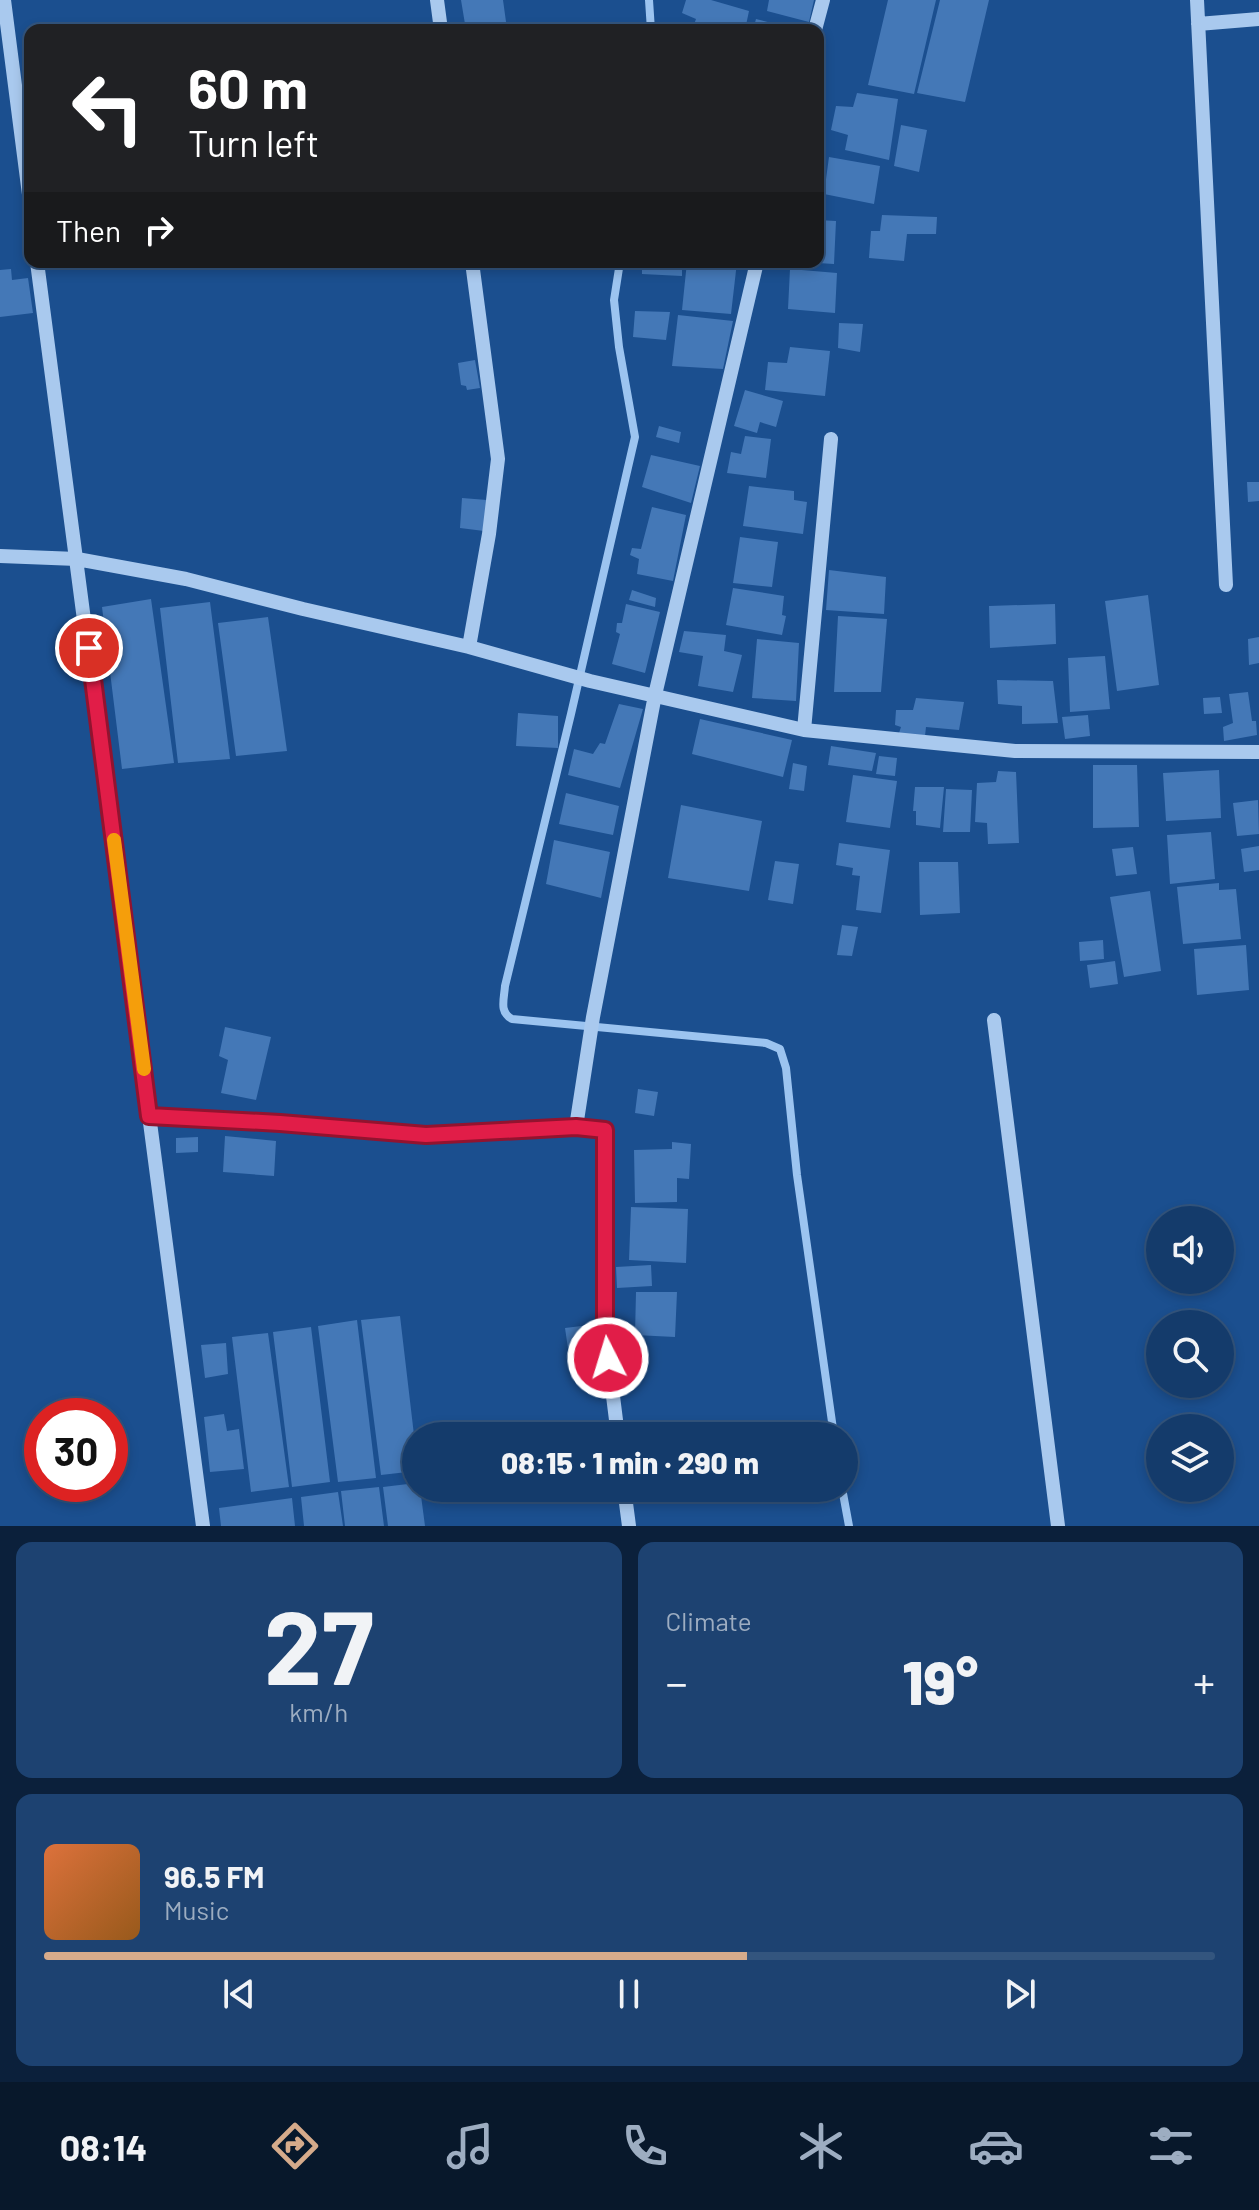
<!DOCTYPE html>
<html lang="en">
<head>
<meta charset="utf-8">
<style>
  :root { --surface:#143b6b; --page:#1d4271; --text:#f1f3f6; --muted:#9dadc1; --line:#33557e; --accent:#d6ab8b }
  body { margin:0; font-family:Barlow,sans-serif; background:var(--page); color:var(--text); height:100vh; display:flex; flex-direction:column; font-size:30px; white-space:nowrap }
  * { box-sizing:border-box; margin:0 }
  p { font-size:26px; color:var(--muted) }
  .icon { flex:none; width:44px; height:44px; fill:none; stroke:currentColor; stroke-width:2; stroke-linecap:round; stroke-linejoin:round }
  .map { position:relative; height:1526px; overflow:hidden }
  .side { display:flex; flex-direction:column; gap:16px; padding:16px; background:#0b203b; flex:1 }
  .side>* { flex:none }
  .top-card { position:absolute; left:24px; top:24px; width:800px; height:244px; border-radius:16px; box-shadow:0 4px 12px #0003,0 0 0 2px var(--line); background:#202124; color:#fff; overflow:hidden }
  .buttons { position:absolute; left:1146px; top:1206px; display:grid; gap:16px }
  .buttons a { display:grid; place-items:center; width:88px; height:88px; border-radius:50%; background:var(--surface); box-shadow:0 4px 12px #0003,0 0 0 2px var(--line); font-size:40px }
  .speed { position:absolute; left:24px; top:1398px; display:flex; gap:16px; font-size:40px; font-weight:700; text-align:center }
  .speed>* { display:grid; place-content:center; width:104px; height:104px; border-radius:50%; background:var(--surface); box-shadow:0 4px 12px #0003,0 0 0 2px var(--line); line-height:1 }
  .speed .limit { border:12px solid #d22; background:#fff; color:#111 }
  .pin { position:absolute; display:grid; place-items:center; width:68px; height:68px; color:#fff; margin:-34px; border:4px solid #fff; border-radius:50%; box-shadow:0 2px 8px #0007 }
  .me { position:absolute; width:88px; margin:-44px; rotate:355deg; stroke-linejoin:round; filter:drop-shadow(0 0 6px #0008) }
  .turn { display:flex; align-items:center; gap:28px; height:168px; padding:0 32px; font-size:36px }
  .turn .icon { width:104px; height:104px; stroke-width:2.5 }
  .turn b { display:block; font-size:56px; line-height:68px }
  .then { display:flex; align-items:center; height:76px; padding:0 32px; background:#0003; gap:16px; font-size:30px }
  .big { font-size:60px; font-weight:800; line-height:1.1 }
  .side .card { flex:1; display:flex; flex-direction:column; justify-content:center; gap:12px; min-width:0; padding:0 28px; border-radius:16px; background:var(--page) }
  .side .dial { align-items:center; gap:0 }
  .dial b { font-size:104px; line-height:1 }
  .song { display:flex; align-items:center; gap:24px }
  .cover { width:96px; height:96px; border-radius:12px; background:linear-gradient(135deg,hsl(20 70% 55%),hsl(30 70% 35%)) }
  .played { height:8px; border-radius:4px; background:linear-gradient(90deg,var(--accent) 60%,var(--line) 60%) }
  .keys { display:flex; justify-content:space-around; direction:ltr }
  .heat { display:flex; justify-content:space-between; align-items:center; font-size:44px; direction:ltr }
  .side .tiles { flex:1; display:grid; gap:16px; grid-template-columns:1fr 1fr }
  .card:last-child { grid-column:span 2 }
  .trip { position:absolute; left:402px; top:1422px; width:456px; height:80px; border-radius:40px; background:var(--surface); box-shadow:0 4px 12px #0003,0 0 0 2px var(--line); font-weight:800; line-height:80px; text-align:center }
  .menu { display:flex; height:128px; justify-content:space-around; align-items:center; background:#08182b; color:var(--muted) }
  .menu .icon { width:56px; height:56px }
  .menu .active { color:var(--accent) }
  .menu b { font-size:36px; color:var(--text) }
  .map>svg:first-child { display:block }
</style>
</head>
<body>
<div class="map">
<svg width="1259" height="1526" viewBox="0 0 1259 1526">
  <rect width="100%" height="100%" fill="#1b4f8f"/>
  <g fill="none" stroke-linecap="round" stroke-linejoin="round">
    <path stroke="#9cc4f0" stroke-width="8" d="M649 0 651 30
      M620 262 614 300 619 347 635 437 571 714 505 986C504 1000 499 1012 512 1019L766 1043 780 1049 786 1068 797 1175 834 1436
      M842 1488 849 1526"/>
  </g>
  <path fill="#4478b7" d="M461 0H503L507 29 466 30Z
    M686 0H711L749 11 745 30H692L696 19 682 13Z
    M769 0H814L809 22 767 11Z
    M888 0H936L914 94 868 85Z
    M940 0H989L965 102 917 93Z
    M756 19 794 29V30H753Z
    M857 93 898 99 889 160 845 150 848 135 831 130 836 106 853 107Z
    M901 125 927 130 919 172 894 166Z
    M829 157 880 166 874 204 824 194Z
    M882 215 937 217 936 234H907L904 261 869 258 871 231H880Z
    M818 220 836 221 834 264 818 263Z
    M642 262H682V276L642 274Z
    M687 262H737L731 314 682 310Z
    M11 269 12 280 28 278 33 313 0 317V270Z
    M790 269 837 273 835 313 788 309Z
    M635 311 670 312 666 340 633 337Z
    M678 315 733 321 723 369 672 366Z
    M839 323 863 324 860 352 838 348Z
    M790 347 830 351 825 396 765 390 768 362 787 363Z
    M475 360 480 388 467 390 466 386 461 385 458 363Z
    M745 390 783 401 776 427 760 422 757 433 734 426Z
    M659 426 681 432 679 443 656 437Z
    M745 436 771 439 766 478 727 473 731 452 741 454Z
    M651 455 700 466 691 503 642 487Z
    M1247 482H1259V501L1248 502Z
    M749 486 794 491V500L807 502 803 534 743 526Z
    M462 498 487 500 484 531 460 528Z
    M652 507 686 515 673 581 637 574 639 559 630 555 632 548 641 549Z
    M740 537 778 542 772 587 733 583Z
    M829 570 886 577 884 614 826 610Z
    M733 588 784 596 782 615 786 616 782 635 726 625Z
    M632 590 656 598 655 607 629 600Z
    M1148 595 1159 685 1117 691 1105 601Z
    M151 599 174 763 122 769 102 607Z
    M210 602 230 759 178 763 160 608Z
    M626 604 660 612 645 673 612 664 620 634 616 632 617 623H622Z
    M1055 604 1056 644 990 648 989 606Z
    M838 616 887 619 881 692H834Z
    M268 617 287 751 236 756 218 623Z
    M684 631 726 635 724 651 742 655 733 692 698 686 703 656 679 652Z
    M1259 637V663L1249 665 1248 639Z
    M757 639 799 643 796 701 752 698Z
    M1105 656 1110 709 1070 712 1068 658Z
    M997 680 1053 681 1058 723 1022 724V706L998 704Z
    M1248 692 1252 721H1256L1257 735 1224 741 1223 727 1233 723 1229 694Z
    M1220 697 1222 713 1204 714 1203 698Z
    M916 698 964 702 959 730 926 727 925 736 899 733 901 727 895 725 896 710H913Z
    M619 704 643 709 620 788 568 775 574 749 593 754 600 743 605 744Z
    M518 713 558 716V748L516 746Z
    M1088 715 1090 736 1065 739 1062 717Z
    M700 719 792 740 783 777 692 754Z
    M831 746 876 753 872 771 828 765Z
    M879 756 897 758 895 776 876 774Z
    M793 763 807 766 804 791 789 789Z
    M1093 765H1137L1139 827 1093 828Z
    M1219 770 1221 818 1166 821 1163 773Z
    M998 771 1016 772 1019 843 988 844 987 823 975 822 977 783 996 782Z
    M853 775 897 781 890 828 846 822Z
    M915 787H944L940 828 916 825V811H913Z
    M946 789 972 790 970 832H943Z
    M566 793 619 806 613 835 559 824Z
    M1258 800 1259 834 1237 836 1233 803Z
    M681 805 762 821 749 891 668 878Z
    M1211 832 1215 879 1170 884 1167 835Z
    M554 840 610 852 601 898 546 884Z
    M839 843 890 850 881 913 856 910 860 876 852 875 853 868 836 865Z
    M1259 846V870L1244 872 1241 849Z
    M1133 847 1137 874 1116 876 1112 849Z
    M775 861 799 864 793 904 768 900Z
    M919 862H958L960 913 920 915Z
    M1219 883V890L1236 889 1241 939 1183 944 1177 887Z
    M1150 891 1161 971 1124 977 1110 897Z
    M842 925 858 927 852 956 837 955Z
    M1103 940 1104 959 1080 961 1079 942Z
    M1246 945 1249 990 1197 995 1194 949Z
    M1115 961 1118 984 1090 988 1087 965Z
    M225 1027 271 1037 256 1100 221 1093 228 1060 219 1056Z
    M638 1089 658 1092 654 1116 635 1113Z
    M225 1136 276 1141 274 1176 223 1172Z
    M198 1137V1152L176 1153V1138Z
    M672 1142 691 1144 689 1179 677 1178V1202L635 1203 634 1150 672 1149Z
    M631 1207 688 1209 686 1263 629 1260Z
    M651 1265 652 1286 617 1288 616 1267Z
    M636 1292H677L675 1337 635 1335Z
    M400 1316 416 1452V1471L381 1475 361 1320Z
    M357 1320 376 1478 338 1482 318 1326Z
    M590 1325 596 1373 572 1376 565 1328Z
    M311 1327 330 1482 292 1487 273 1332Z
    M268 1333 289 1487 251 1492 232 1337Z
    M226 1343 228 1374 205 1378 201 1345Z
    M224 1414 227 1431 239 1429 244 1469 210 1472 204 1417Z
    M416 1483V1488H420L425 1526H388L383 1487Z
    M379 1487 384 1526H345L341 1491Z
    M338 1492 343 1526H304L301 1497Z
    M292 1498 295 1526H221L219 1508Z"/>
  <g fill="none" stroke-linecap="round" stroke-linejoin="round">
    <path stroke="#a9c9ee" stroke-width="14" d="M4 0 30 202
      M437 0 441 30
      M1197 0 1226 585
      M1198 24 1259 19
      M815 30 823 0
      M37 262 203 1526
      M0 556 77 559 186 579 303 609 469 647 590 681 804 730 1015 751 1259 752
      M469 647 489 534 498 459 472 262
      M804 730 831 439
      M994 1020 1058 1526
      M149 1116 280 1123 426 1135 576 1127 605 1130V1332L618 1436
      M576 1127 593 1017 655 695 757 262
      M624 1488 629 1526"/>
  </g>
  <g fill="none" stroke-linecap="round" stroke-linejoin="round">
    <g stroke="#92132f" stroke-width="20">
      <path id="route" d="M89 648 149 1116 280 1123 426 1135 576 1127 605 1130V1332L608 1358"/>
    </g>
    <use href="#route" stroke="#e11d48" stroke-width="14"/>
    <path stroke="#f59e0b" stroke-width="14" d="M114 840 144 1069"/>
  </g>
</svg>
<div class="buttons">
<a><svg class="icon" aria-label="sound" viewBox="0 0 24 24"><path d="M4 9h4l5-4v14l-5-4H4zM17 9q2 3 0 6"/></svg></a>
<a><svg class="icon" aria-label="search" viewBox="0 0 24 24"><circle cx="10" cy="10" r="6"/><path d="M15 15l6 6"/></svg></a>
<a><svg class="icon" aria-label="layers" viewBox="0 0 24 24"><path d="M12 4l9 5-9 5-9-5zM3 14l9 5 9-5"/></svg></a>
</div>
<div class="speed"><div class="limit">30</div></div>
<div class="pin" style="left:89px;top:648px;background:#d93025"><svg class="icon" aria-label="arrive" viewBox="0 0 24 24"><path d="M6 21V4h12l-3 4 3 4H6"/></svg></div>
<svg class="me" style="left:608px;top:1358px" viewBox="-20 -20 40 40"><circle r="17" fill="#e11d48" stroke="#fff" stroke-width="3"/><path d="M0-11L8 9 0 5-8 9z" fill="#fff"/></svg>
<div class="trip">08:15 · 1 min · 290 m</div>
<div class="top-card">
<div class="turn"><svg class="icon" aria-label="left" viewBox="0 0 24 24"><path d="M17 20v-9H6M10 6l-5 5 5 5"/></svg><div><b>60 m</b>Turn left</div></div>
<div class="then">Then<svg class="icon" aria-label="right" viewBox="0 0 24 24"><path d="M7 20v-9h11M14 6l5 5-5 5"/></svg></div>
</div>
</div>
<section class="side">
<div class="tiles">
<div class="card dial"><b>27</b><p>km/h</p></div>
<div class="card"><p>Climate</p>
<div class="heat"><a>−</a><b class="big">19°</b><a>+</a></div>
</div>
<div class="card">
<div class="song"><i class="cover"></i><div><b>96.5 FM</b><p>Music</p></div></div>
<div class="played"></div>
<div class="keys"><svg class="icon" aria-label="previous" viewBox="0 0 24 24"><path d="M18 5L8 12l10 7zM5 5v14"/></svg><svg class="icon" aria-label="pause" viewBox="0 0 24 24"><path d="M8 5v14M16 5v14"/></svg><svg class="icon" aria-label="next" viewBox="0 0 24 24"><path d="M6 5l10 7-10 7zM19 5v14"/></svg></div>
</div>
</div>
</section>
<nav class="menu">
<b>08:14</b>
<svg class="icon active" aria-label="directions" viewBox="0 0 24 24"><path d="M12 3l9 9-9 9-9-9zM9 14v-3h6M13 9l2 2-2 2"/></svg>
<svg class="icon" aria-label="music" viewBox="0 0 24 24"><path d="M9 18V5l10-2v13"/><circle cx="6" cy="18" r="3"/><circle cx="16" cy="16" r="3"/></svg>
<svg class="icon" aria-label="phone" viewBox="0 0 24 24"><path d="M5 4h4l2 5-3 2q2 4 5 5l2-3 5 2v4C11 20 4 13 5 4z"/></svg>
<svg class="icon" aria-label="climate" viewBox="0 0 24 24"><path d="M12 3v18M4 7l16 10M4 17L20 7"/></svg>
<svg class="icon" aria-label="car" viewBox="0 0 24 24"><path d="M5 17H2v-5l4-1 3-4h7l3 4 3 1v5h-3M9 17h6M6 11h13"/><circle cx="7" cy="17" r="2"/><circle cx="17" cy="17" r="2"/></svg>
<svg class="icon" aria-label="filters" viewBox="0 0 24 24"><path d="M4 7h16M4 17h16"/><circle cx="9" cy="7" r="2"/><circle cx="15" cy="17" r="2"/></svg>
</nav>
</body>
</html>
